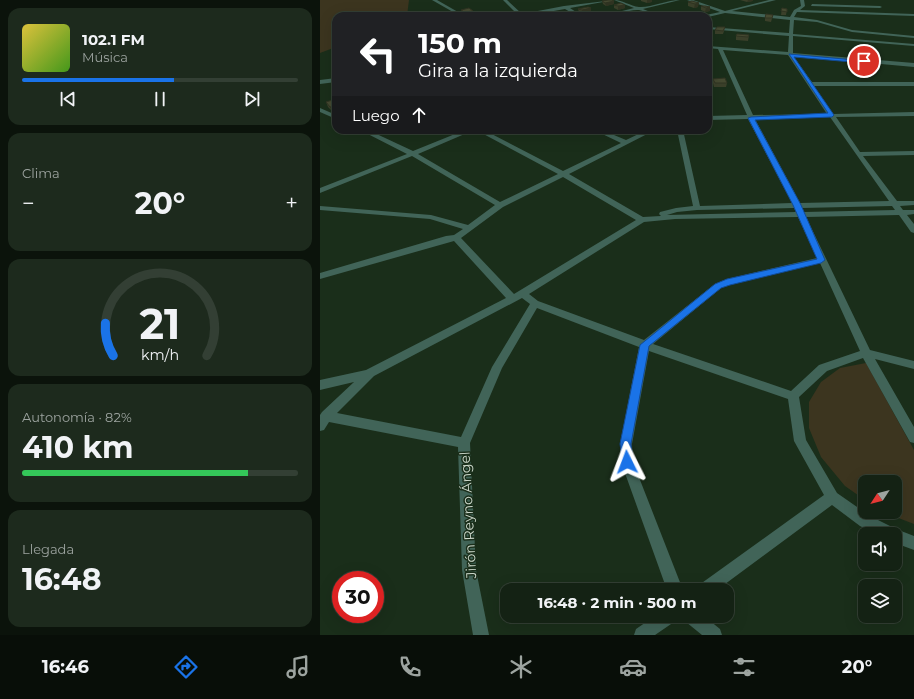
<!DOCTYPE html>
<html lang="es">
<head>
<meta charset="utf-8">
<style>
  :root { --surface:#142214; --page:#1d2a1d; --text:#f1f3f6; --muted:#9da4a0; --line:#333f34; --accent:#1a73e8 }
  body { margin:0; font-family:Montserrat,sans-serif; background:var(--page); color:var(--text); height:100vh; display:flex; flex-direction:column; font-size:15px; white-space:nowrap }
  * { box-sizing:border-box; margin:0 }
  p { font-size:13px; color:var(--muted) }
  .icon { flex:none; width:22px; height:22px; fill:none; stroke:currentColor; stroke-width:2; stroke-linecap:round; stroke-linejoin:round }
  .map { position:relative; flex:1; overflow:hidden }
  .sheet { display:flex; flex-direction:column; gap:8px; padding:8px; background:#0b130b; width:320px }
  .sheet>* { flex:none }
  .hud { position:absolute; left:12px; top:12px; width:380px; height:122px; border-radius:12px; box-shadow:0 4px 16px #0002,0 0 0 1px var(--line); background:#202124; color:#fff; overflow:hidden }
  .needle { width:26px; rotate:234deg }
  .tools { position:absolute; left:538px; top:475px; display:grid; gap:8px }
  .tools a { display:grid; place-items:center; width:44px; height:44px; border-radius:8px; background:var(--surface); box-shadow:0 4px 16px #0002,0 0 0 1px var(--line); font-size:20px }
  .speed { position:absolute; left:12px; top:571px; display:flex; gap:8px; font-size:20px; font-weight:700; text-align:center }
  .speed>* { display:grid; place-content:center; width:52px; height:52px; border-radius:50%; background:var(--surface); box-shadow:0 4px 16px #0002,0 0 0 1px var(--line); line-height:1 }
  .speed .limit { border:6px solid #d22; background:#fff; color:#111 }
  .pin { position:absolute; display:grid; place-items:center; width:34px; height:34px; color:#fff; margin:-17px; border:2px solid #fff; border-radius:50%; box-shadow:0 1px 4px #0007 }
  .me { position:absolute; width:44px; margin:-22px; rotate:357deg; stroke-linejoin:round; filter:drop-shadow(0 0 3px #0008) }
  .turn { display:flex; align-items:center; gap:14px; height:84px; padding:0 20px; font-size:18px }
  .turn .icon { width:52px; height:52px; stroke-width:2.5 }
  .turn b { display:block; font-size:28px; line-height:34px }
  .then { display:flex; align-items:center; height:38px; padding:0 20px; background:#0003; gap:8px; font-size:15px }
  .big { font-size:30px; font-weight:700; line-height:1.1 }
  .sheet .card { flex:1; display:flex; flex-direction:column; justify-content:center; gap:6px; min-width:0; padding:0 14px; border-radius:12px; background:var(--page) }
  .sheet .dial { align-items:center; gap:0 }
  .dial svg { height:104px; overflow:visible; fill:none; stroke:var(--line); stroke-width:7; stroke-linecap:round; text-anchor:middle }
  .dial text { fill:var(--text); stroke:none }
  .song { display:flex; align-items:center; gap:12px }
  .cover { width:48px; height:48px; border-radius:6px; background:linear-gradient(135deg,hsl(50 70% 55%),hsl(100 70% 35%)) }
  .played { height:4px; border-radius:2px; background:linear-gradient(90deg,var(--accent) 55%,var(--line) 55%) }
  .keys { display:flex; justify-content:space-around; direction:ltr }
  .heat { display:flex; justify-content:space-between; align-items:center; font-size:22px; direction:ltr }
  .charge { height:6px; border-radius:3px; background:linear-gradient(90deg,#34c759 82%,var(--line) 0) }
  .trip { position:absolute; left:180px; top:583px; width:234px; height:40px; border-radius:12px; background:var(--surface); box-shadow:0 4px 16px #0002,0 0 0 1px var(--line); font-weight:700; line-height:40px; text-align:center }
  .dock { display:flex; height:64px; justify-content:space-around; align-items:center; background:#080e08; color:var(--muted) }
  .dock .icon { width:28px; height:28px }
  .dock .current { color:var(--accent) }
  .dock b { font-size:18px; color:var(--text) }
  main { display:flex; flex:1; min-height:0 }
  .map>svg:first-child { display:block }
</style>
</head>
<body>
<main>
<section class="sheet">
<div class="card">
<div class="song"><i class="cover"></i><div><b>102.1 FM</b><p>Música</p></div></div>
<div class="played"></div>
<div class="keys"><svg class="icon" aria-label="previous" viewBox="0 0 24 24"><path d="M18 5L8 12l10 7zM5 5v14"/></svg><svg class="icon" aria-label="pause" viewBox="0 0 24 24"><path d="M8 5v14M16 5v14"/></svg><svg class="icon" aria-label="next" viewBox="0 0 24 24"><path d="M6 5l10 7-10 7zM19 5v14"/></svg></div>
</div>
<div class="card"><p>Clima</p>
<div class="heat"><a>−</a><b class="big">20°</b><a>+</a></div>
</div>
<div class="card dial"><svg viewBox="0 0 100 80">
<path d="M14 69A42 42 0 1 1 86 69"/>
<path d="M14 69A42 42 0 0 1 8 44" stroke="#1a73e8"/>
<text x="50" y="56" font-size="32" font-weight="700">21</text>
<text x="50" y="72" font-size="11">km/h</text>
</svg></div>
<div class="card"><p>Autonomía · 82%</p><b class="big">410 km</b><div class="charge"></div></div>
<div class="card"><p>Llegada</p><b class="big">16:48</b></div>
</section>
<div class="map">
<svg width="594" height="635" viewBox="0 0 594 635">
  <rect width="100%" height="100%" fill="#1a2e1a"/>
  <path fill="#3c351f" d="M0 0H89L87 16H16V47L0 53Z
    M546 363 594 450V524L563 512H575V482H545V500L525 486 501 457 489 428V402L501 382 520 368Z"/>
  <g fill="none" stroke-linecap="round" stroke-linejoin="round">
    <path fill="#416458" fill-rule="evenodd" d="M112 0H117L145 16H140Z
      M183 0H187L202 14 244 6 294 0 250 8 262 16H257L245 9 205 16H196L198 15Z
      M294 0C303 0 310 6 319 7 330 8 347 0 360 0L323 9 340 16C332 16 327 12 319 10 310 9 293 16 282 16L314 8Z
      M367 0H373L405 11 449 0H456L412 11 470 17 474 10 481 6 480 0H484L485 6 480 10 594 14V16L477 12 474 17 497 20 532 30 594 36V38L532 32 497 22 474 20 473 34 594 44V46L473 36V53L594 63V67L473 56 492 82H594V86H494L513 114 594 112V116L516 117 540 152 594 151V155L543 156 577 201H594V205L580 206 583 210H594V214L587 215 594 224V233L591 232 579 215 486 217 550 350 594 361V369L555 359 594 427V443L590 442 543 358 507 371 479 397 486 440 517 493 550 516 576 529 594 536V550L575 543V534H556L540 526 512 505 397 590H376L379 585 504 495 474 441 468 399 329 351 312 444 313 462 363 590H347L301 462 300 444 319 347 217 308 182 368 150 443 156 570 169 635H153L142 570 138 447 9 422 4 430 0 431V415L2 412 34 382 0 390V380L46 370 186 298 134 241 0 279V273L126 236 134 235 143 229 110 219 0 210V206L111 215 148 225 175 205 92 156 0 193V188L87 154 40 130H48L93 151 145 130H154L98 154 180 202 238 174 156 130H164L243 171 301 143 274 130H282L306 140 327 130H335L249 174 323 217 341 216 339 214 340 212 356 208 373 206 357 130H363L380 206 472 203 428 119 388 120V116L427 115 398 49 388 48V46L468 52 469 36 388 29V27L469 33 470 20 405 13 388 17 386 15 400 12ZM403 50 468 55 507 114 433 115ZM510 117 569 201 480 203 435 119ZM243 177 316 220 194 294 141 238 183 207ZM572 206 575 210 484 212 482 208ZM474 208 476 212 347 215 357 212 377 210ZM478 217 497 258 407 279 395 284 324 340 218 301 209 294 324 222 355 219ZM500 263 540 351 499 365 471 391 333 344 401 288 410 284ZM202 298 210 304 172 367 141 437 17 413 54 376Z
      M492 4 560 6 562 7 560 8 491 6Z
      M16 78V82L0 84V80Z
      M0 108 16 115V119L0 112Z
      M335 616H356L354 622 335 635H314L316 629Z
      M364 616H384L400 629 402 635H382L366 622Z"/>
  </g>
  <path fill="#3b402a" d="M321 0H332V2L327 3 321 1Z
    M420 0H433V1L427 2Z
    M282 1H294V4L286 6 283 4Z
    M372 1 378 7 374 8 368 6V2Z
    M294 5H305V8L298 10 294 8Z
    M381 6 390 7V11L385 12 381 10Z
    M462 8 467 9 466 15H461Z
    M258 9 271 12 262 14 259 12Z
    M141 10 154 14 145 16 141 13Z
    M453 15 451 22 445 21V18Z
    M405 27 404 31 403 34H395V30Z
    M429 35 428 41 416 40V36Z
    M388 39 393 40 392 47 388 46Z
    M393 79 407 83 406 87H394L393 83Z
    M388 92 390 96 389 104H388Z
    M16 99V110L12 111 8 107 6 102Z"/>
  <path fill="#303422" d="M327 0H332V2L327 3Z
    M428 0H433V1L427 2Z
    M294 1V4L286 6 285 3Z
    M379 3 378 7 374 8 375 4Z
    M305 5V8L298 10V6Z
    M390 7V11L385 12 386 8Z
    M271 8V12L262 14V10Z
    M153 11 154 14 145 16 144 12Z
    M16 106V110L12 111 10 107Z"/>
  <path fill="#454a31" stroke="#303422" d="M288 0H292L294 1 285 3 282 1Z
    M372 1 379 3 375 4 368 2Z
    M301 3 305 5 298 6 294 5Z
    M381 6H385L390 7 386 8Z
    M268 7 271 8 262 10 258 9Z
    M149 8 153 11 144 12 141 10Z
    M462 8 467 9V12L461 11Z
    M446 14 453 15 452 18H445Z
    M397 27H405L403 31 395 30Z
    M417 34 429 35 428 37 416 36Z
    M388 39 393 40 392 43 388 42Z
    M405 78 407 83H395L393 79Z
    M16 99V106L10 107 6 102Z"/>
  <path fill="#1a73e8" stroke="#114b97" d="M469 54 546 61 544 63 474 57 514 115 512 117 435 120 481 205 505 260 501 263 410 285 401 288 329 346 311 444 313 462 311 465 307 467 303 465 300 444 320 345 395 284 407 279 497 259 473 205 428 118 431 117 508 113Z"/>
  <g text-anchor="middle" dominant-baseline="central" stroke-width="3" stroke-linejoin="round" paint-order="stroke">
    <g font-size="14" fill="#cdd9cc" stroke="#1a2e1a">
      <text transform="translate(148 515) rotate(-93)">Jirón Reyno Ángel</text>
    </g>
  </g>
</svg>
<div class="tools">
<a><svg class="needle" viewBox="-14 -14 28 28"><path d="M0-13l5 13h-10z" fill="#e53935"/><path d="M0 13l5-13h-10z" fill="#9da4a0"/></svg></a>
<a><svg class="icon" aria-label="sound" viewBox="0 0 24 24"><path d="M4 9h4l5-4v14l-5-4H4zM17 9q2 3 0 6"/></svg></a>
<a><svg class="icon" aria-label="layers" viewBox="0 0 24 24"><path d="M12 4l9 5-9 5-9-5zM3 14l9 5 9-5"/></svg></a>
</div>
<div class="speed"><div class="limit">30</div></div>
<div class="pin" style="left:544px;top:61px;background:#d93025"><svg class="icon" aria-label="arrive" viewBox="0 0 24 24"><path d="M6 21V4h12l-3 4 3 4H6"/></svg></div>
<svg class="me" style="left:307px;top:462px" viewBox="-20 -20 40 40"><path d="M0-17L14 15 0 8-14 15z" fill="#1a73e8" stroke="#fff" stroke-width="4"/></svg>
<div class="trip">16:48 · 2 min · 500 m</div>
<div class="hud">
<div class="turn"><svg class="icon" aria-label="left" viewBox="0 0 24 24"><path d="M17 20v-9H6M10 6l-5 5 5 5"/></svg><div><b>150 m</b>Gira a la izquierda</div></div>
<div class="then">Luego<svg class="icon" aria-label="ahead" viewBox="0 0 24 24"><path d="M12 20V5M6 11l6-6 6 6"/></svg></div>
</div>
</div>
</main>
<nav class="dock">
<b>16:46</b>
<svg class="icon current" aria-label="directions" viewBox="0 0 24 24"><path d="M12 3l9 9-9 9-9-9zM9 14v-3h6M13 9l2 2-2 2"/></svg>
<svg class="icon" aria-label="music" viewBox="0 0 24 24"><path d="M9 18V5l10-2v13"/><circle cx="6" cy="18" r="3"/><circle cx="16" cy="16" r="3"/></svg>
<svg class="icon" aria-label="phone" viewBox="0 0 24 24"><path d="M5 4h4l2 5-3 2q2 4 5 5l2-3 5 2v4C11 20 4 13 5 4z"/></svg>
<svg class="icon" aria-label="climate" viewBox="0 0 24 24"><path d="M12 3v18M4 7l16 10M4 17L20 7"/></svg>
<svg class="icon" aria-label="car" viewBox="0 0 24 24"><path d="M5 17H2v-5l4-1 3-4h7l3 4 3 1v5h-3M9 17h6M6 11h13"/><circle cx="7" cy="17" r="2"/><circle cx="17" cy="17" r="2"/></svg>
<svg class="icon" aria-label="filters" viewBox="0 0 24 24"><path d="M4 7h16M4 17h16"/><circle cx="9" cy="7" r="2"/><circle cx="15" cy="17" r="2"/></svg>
<b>20°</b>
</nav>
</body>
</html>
